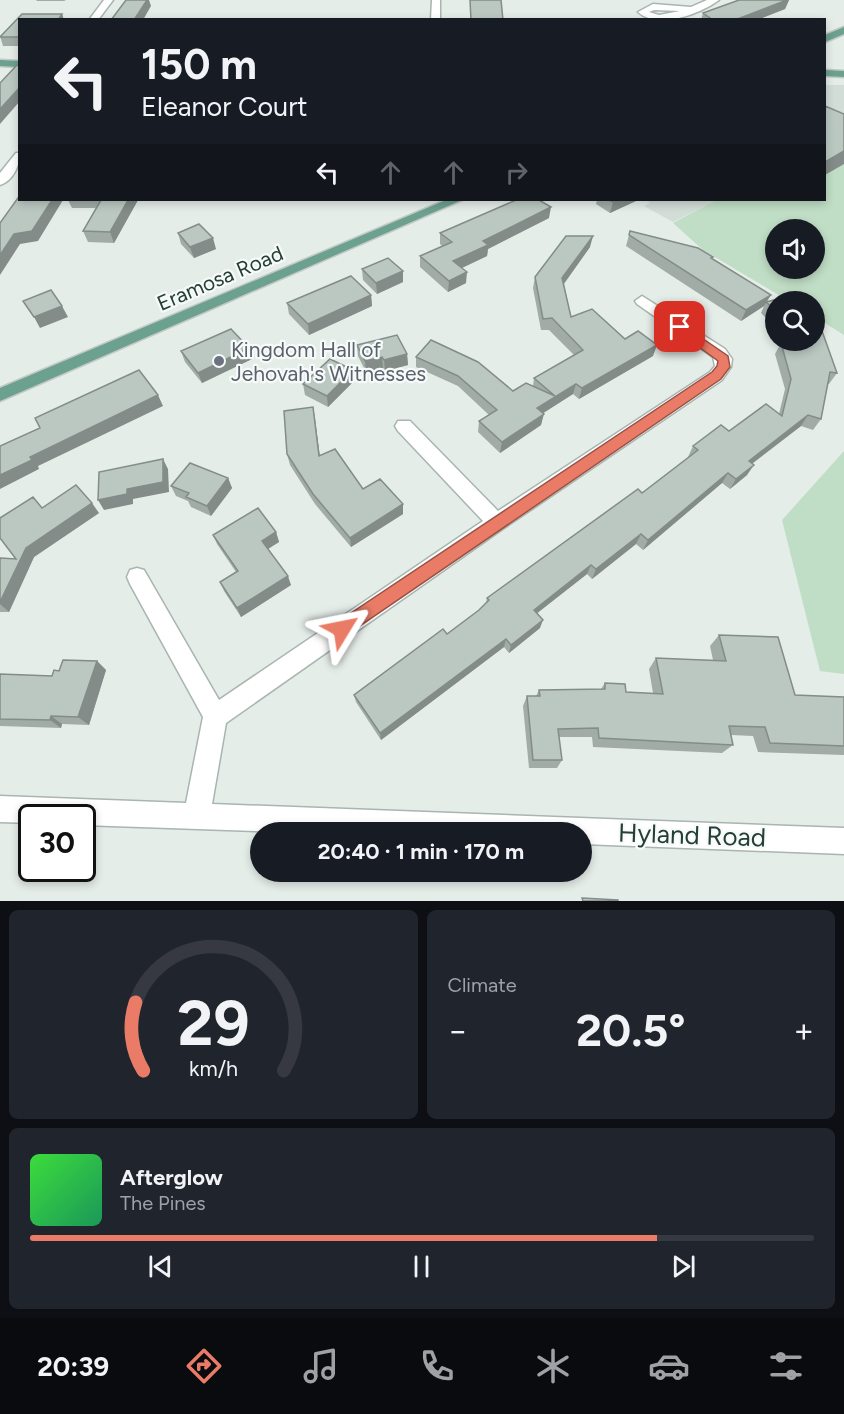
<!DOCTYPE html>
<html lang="en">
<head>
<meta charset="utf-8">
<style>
  :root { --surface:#171b24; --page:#20242c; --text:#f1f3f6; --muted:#9ea1a6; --line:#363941; --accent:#ea7c67 }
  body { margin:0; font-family:Figtree,sans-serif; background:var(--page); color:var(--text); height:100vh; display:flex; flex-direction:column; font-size:22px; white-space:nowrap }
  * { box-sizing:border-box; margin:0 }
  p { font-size:20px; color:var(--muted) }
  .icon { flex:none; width:33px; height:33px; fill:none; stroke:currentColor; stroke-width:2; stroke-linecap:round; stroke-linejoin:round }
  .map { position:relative; height:901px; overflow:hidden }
  .sheet { display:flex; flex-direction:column; gap:9px; padding:9px; background:#0d0f14; flex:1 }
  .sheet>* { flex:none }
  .top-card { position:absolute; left:18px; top:18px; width:808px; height:183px; border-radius:0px; box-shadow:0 3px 9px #0003; background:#171b24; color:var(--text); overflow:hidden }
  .controls { position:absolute; left:765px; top:219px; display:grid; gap:12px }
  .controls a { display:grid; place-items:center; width:60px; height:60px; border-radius:50%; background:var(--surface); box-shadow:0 3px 9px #0003; font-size:30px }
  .speed { position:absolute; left:18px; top:804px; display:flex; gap:12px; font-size:30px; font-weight:700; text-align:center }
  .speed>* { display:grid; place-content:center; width:78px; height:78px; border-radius:50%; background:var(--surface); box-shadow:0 3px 9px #0003; line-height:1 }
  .speed .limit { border:3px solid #111; border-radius:9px; background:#fff; color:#111 }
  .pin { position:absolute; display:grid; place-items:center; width:51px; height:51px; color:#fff; margin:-26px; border-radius:12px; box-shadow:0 3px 9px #0006 }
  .me { position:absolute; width:66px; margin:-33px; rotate:55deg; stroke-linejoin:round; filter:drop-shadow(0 0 4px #0008) }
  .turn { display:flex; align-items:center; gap:21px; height:126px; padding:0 24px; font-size:27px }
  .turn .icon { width:78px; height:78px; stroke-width:2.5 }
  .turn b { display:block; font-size:42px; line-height:51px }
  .lanes { display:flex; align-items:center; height:57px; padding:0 24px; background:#0003; justify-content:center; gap:30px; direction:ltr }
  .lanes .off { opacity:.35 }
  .big { font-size:45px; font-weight:700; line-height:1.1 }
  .sheet .card { flex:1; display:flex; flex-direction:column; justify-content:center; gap:9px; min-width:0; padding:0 21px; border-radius:9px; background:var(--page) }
  .sheet .dial { align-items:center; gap:0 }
  .dial svg { height:156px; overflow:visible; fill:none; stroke:var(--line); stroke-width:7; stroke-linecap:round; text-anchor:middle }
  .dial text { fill:var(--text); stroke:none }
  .song { display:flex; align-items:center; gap:18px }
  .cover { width:72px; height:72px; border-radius:9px; background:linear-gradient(135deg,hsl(120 70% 55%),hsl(150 70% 35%)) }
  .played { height:6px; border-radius:3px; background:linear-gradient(90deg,var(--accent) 80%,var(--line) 80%) }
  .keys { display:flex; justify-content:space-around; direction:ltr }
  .heat { display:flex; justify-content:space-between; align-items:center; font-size:33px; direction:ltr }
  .sheet .tiles { flex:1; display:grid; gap:9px; grid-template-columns:1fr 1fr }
  .card:last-child { grid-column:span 2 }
  .trip { position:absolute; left:250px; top:822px; width:342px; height:60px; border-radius:30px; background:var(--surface); box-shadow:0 3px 9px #0003; font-weight:700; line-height:60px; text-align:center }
  .tabs { display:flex; height:96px; justify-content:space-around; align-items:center; background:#090b0e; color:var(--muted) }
  .tabs .icon { width:42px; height:42px }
  .tabs .current { color:var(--accent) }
  .tabs b { font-size:27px; color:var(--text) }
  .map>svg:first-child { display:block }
</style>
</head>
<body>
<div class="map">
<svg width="844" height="901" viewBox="0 0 844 901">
  <rect width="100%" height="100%" fill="#e5ede9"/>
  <path fill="#d3ddd8" d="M825 85H844V163L825 154Z
    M646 200H716L673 222 644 206 650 203Z"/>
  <path fill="#c0ddc5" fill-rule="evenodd" d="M825 154 844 163V335L815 317 814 302 789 301 703 250 673 223 716 200H825ZM776 230H814V268H776Z
    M844 451V674L820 671 782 520Z"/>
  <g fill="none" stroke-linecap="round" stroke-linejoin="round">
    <g stroke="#a8b5b0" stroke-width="3">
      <path id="minor" d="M104 0H113L98 20H89Z
        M432 0H440V20H431Z
        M707 0H719C700 14 658 30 638 12L653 4 691 7ZM654 10 680 11 659 15 649 12Z
        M16 153H20C20 165 13 181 0 185V173Z
        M642 296 725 349 732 359 731 367 722 380 504 528 226 723 212 804 844 828V854L582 844V832H281L82 825V818H32V823L0 822V796L186 803 203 717 130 584 127 577 130 570 137 568 144 570 219 700 483 521 398 431 395 426 398 421H410L498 511 710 372 715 366 713 357 637 304 635 301Z"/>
    </g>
    <g stroke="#c2c9c7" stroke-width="3">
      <path id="major" d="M844 27V34L825 42V35Z
        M0 60 20 61V67L0 66Z
        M825 70 844 71V77L825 76Z
        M446 200H462L0 401V388Z"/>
    </g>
    <use href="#minor" fill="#fff" fill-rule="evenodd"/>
    <use href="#major" fill="#6ca08f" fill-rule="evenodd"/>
  </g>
  <path fill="#a1aca7" d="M36 0H66L64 1H37Z
    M789 0 785 9 757 20H701L703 13Z
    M22 14H62L64 20H20V46H3L0 36Z
    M68 200H138L114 243 88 242 83 231 96 208H72Z
    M597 200H638L610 213 596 204Z
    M549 218 488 249 487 256 462 268 466 283 448 292 420 267V256L442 246 440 244V233Z
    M178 233 216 249 194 258 181 244Z
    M629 235 712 258 767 302H776V328L761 313 764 306 741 321 626 246Z
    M590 247 564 284 571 317 625 339 653 356 579 399 573 394 543 413 541 425 500 453 478 432 479 421 489 415 458 386 416 367V357L513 391 533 386 534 378 574 355 549 330H541L533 288 535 277Z
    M362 269 403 271V282L377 294 363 280Z
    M371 295 372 306 309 335 289 314 287 303Z
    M788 340H814L837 373 829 384H828L821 419 813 430 801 426 752 464 747 475 730 489 722 483 643 550 636 544 592 579 587 574 537 613 540 628 509 653 504 647 381 740 356 702 354 695 447 634 479 610 486 603 487 598 642 493 689 457H688L693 446 729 431 779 414 785 389 775 354 781 343 791 344Z
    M357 345 407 354 408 365 385 371 383 368 366 372 358 356Z
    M181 351 252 359 202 383 185 362Z
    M354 381 328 407 305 395 303 384Z
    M313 407 320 456 363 489 403 514 351 547 315 504 290 465 287 454Z
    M228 478 232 488 211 516 191 507 188 501 176 496 171 486Z
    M42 508 99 513 34 557 9 612H0V558L16 559Z
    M276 532 279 542 268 549 291 585 241 617 224 591 220 582 236 572 217 544 213 535Z
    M719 635 795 695 844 697V755L758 752 753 736 731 735 733 745 722 753 593 747 592 737H559L562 760 557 768H529L523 706 527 696H536L539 690 601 689 605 683 626 692 653 693 649 669 656 658 713 660 710 646Z
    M97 661 106 670 89 725 62 724 61 728 0 726V674L52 676 59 671Z"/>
  <path fill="#838c88" d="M147 0H149L151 6 143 20H134Z
    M787 0H789L785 9 757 20H735Z
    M62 14 64 20H58Z
    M20 87V101L0 124V109Z
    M844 151V164L825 175V162Z
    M52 200H63L38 241 20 244 0 275V255L14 234Z
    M128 200H138L114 243 110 232Z
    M618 200H638L610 213 613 202Z
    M551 207 549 218 488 249 487 256 453 272V261L483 241Z
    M593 236 590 247 560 289 562 278Z
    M213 238 216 249 194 258 190 247Z
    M403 271V282L377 294 376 283Z
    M467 272 466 283 448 292 449 281Z
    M371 295 372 306 309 335 308 324Z
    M771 295 764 306 741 321 746 310Z
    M62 306 68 317 40 328 34 317Z
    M657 345 653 356 579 399 582 388Z
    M249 348 252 359 202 383 198 373Z
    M407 354 408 365 385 371 384 360Z
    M382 357 383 368 366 372 365 361Z
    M353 370 354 381 328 407 327 396Z
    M576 384 573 394 534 419 537 408Z
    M158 395 163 406 38 466 39 469 0 489V475L30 457Z
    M313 407 315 418 321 467 319 456Z
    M544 414 541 425 500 453 502 442Z
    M808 415 801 426 742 471 749 461Z
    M163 459 168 469 169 492 133 499V504L104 510 98 500 127 489Z
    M754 465 747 475 730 489 736 479Z
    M728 473 722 483 643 550 648 540Z
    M228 478 232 488 211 516 207 506Z
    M92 503 99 513 34 557 9 612 0 604V602L26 548Z
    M403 504V514L351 547 350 538Z
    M276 532 279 542 266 550 262 541Z
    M641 534 636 544 592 579 596 569Z
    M591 565 587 574 531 618 534 610Z
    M288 576 291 585 241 617 237 608Z
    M543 620 540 628 509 653 511 645Z
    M506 639 504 647 381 740 380 733Z
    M97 661 106 670 89 725 78 717Z
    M51 716 62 724 61 728 50 720Z"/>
  <path fill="#bbc8c2" stroke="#838c88" stroke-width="1.5" d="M126 0H147L134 20H111Z
    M470 0H501L503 20H471Z
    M739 0H787L735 20H713L703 13Z
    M22 14H62L58 20H20V37H0Z
    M17 65 20 67V87L0 109V83Z
    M825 106 844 114V151L825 162Z
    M20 195V200H52L32 231 14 234 0 255V223Z
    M101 200H128L110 232 83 231Z
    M516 200H539L551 207 483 241 488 245 453 261 467 272 449 281 420 256 452 242 440 233Z
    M609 200H618L613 202Z
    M199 224 213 238 190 247 178 233Z
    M630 231 698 248 713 257 711 258 771 295 746 310 629 235Z
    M566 236H593L562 278 571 317 592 309 625 339 638 331 657 345 582 388 576 384 537 408 544 414 502 442 479 421 497 410 458 376 416 357 431 340 478 362 513 391 526 383 555 396 534 378 583 350 552 318 543 319 535 277Z
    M388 258 403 271 376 283 362 269Z
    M351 276 371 295 308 324 287 303Z
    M51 290 62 306 34 317 23 301Z
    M786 297 791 302H776V311L766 302Z
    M814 323 822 331 837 373 830 372 821 419 808 415 749 461 754 465 736 479 728 473 648 540 641 534 596 569 591 565 534 610 543 620 511 645 506 639 380 733 354 695 443 629 447 634 479 610 489 600 487 598 638 489 642 493 698 450 693 446 721 425 729 431 766 404 782 416 791 379 781 343 811 345 806 340H814Z
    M231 329 249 348 198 373 181 351Z
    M397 335 407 354 384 360 382 357 365 361 357 345Z
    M330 359 353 370 327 396 303 384Z
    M139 370 158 395 30 457 32 460 0 475V446L40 428 35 418Z
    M313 407 319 456 335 449 363 489 380 479 403 504 350 538 313 494 287 454 284 411Z
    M163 459V482L127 489V494L98 500 99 472Z
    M190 463 228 478 207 506 186 497 189 493 171 486Z
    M76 485 92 503 26 548 0 602V558L16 559 0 538V518L33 497 42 508Z
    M258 508 276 532 262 541 288 576 237 608 220 582 238 571 213 535Z
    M719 635 778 637 795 695 844 697V746L770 743 765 727 729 726 733 745 599 738 598 728 558 729 562 760H533L527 696H540L539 690 605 689V683L625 684 626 692 663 694 656 658 726 661Z
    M63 660 97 661 78 717 51 716 50 720 0 719V674L52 676 54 670 59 671Z
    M582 898 618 900V901H583Z"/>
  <path fill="#ea7c67" stroke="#985143" stroke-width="1.5" d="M680 323 728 356 730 367 721 379 348 634 342 637 336 634 333 629 336 623 712 372 717 366 718 361 676 330V324Z"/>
  <circle fill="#6b7280" stroke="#f6faf8" stroke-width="2" cx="219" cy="361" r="6"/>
  <g text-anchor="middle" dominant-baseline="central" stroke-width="4.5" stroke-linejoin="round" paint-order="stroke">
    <g font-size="21" fill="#253f36" stroke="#f6faf8">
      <text transform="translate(220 278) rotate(-23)">Eramosa Road</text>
    </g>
    <g font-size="21" fill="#5b616d" stroke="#f6faf8" text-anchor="start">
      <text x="231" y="349">Kingdom Hall of<tspan x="231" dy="24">Jehovah's Witnesses</tspan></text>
    </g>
    <g font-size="26" fill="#253f36" stroke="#f6faf8">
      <text transform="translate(692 835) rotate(2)">Hyland Road</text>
    </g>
  </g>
</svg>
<div class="controls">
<a><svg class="icon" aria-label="sound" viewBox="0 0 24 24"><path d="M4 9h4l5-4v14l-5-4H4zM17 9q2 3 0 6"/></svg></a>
<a><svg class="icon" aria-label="search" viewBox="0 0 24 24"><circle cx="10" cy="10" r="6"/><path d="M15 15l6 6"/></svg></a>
</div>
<div class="speed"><div class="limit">30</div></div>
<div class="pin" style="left:680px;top:327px;background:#d93025"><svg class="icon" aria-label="arrive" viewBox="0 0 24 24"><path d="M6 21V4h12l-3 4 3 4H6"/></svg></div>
<svg class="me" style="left:342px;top:629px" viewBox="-20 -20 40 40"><path d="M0-17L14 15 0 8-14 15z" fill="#ea7c67" stroke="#fff" stroke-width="4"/></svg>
<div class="trip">20:40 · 1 min · 170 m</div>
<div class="top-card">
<div class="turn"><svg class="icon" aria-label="left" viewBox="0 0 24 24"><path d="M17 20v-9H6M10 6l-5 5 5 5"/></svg><div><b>150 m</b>Eleanor Court</div></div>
<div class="lanes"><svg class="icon" aria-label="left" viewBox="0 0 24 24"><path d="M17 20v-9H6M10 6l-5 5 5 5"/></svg><svg class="icon off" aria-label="ahead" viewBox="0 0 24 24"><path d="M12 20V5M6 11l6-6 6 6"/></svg><svg class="icon off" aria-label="ahead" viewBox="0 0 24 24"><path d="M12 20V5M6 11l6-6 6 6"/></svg><svg class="icon off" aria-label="right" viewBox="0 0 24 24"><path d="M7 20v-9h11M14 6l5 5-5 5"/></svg></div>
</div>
</div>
<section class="sheet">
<div class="tiles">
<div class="card dial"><svg viewBox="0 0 100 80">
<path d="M14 69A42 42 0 1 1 86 69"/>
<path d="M14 69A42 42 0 0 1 10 34" stroke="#ea7c67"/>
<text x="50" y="56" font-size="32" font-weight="700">29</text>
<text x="50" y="72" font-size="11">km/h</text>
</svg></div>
<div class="card"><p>Climate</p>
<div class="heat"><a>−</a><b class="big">20.5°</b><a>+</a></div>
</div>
<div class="card">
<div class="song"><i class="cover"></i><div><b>Afterglow</b><p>The Pines</p></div></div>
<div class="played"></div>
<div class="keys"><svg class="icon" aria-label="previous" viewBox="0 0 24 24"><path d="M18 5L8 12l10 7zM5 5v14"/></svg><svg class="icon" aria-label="pause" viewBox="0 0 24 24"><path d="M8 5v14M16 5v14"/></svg><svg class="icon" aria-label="next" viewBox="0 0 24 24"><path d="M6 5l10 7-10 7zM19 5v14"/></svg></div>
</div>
</div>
</section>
<nav class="tabs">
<b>20:39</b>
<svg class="icon current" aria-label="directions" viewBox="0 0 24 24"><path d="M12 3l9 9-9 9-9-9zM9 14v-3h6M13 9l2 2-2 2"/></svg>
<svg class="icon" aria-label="music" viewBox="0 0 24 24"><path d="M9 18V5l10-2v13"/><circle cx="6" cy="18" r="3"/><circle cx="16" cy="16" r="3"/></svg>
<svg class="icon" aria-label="phone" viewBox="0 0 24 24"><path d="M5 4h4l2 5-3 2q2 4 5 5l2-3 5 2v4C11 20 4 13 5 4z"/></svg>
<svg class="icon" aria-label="climate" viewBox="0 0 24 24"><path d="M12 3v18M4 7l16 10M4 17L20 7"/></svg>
<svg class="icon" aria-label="car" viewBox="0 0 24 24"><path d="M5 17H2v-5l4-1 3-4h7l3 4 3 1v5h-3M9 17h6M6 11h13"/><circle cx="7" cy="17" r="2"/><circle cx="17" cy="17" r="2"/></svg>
<svg class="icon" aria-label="filters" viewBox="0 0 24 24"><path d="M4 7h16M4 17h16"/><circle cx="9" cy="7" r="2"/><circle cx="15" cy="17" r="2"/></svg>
</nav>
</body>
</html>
